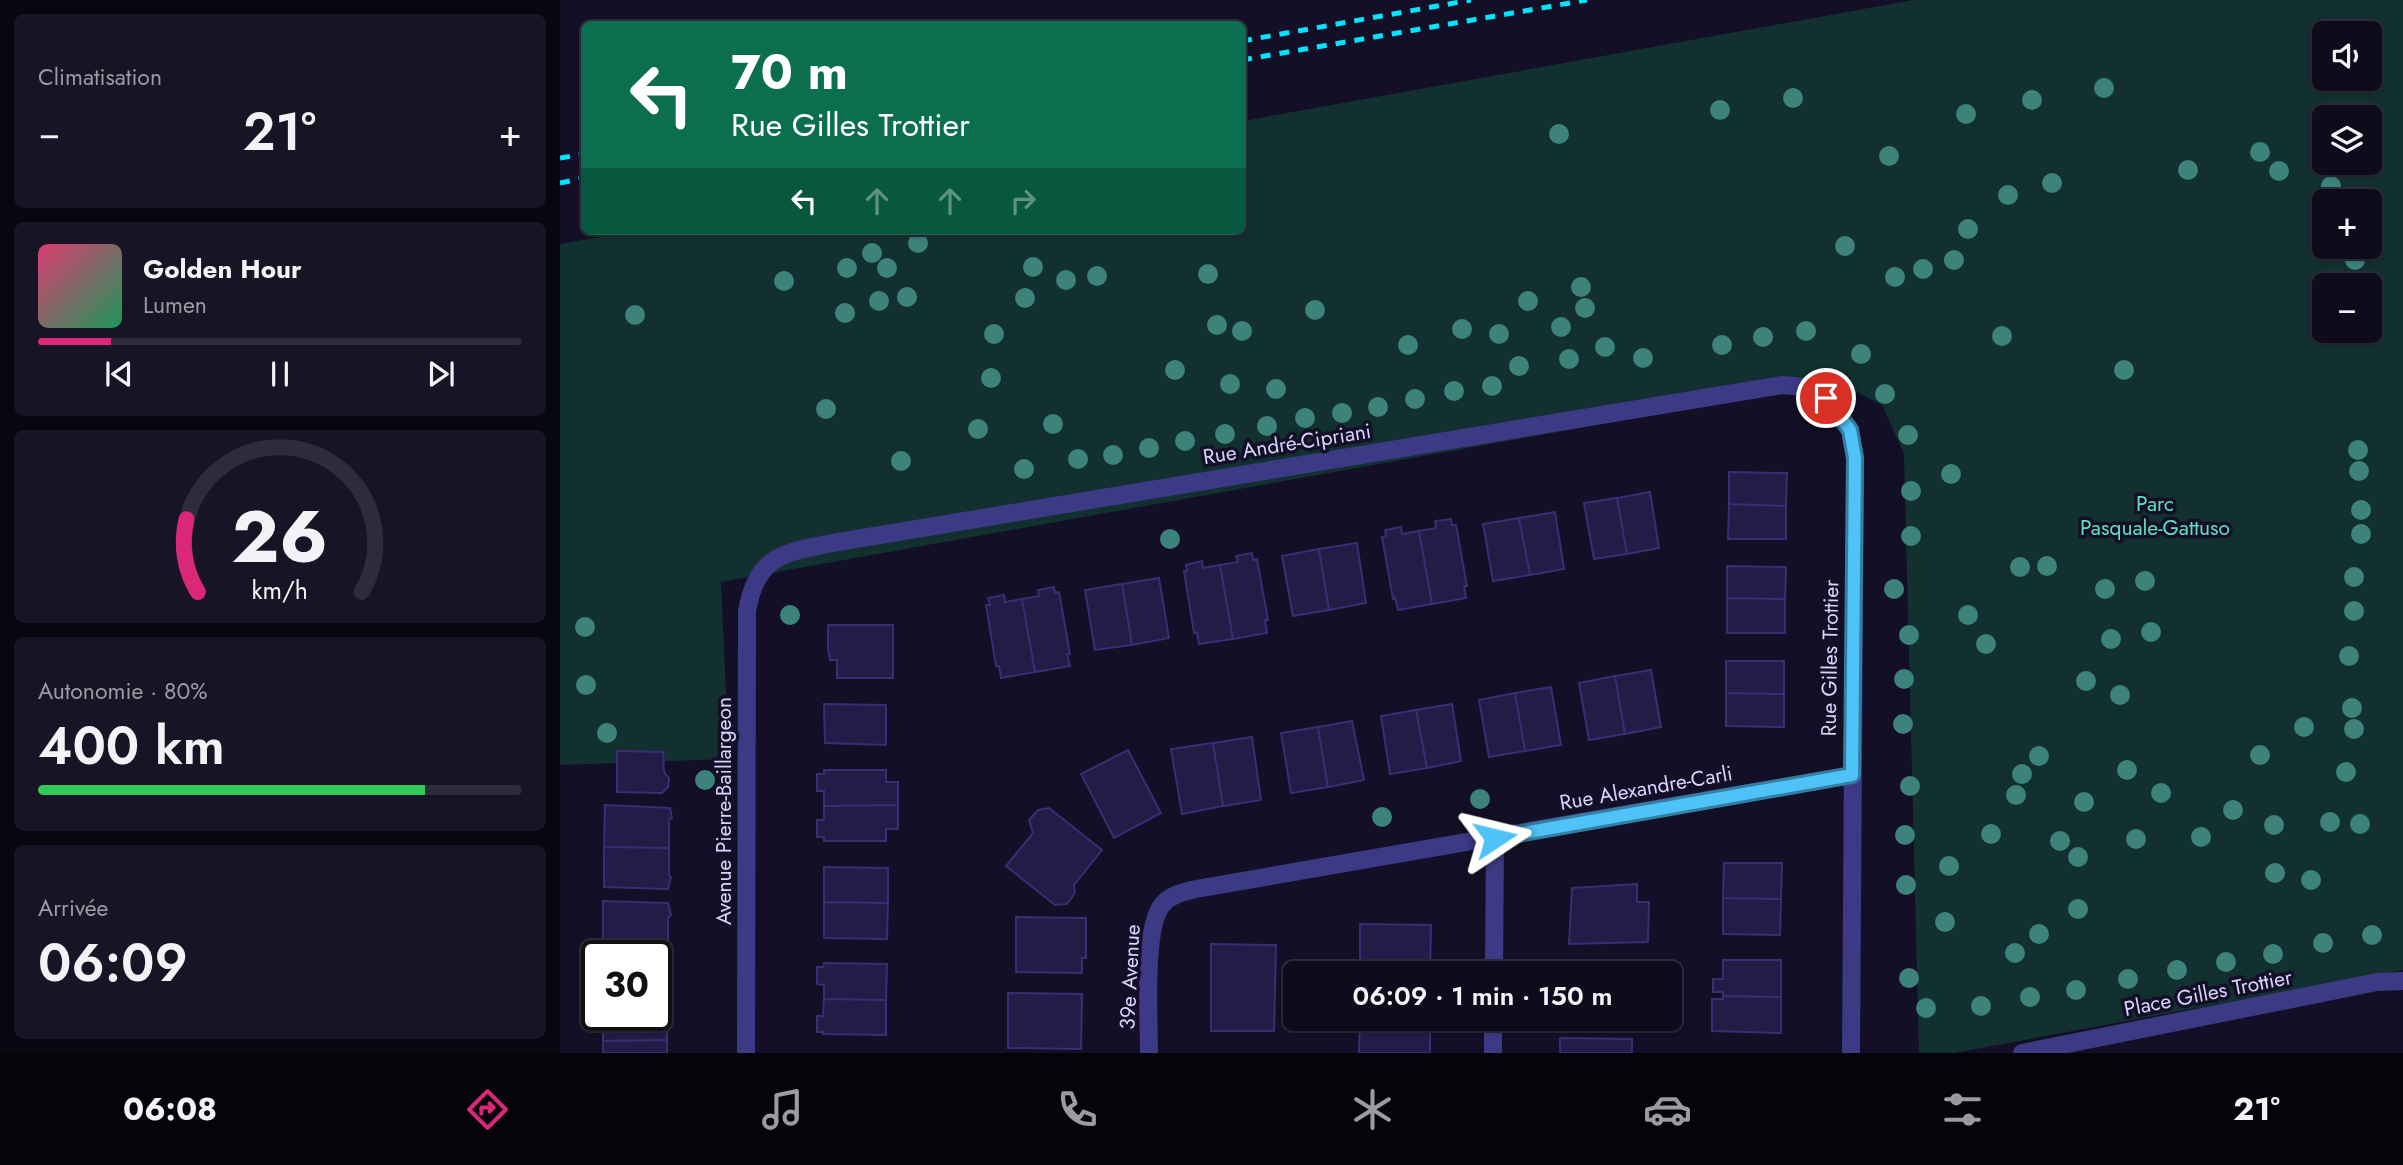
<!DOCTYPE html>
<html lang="fr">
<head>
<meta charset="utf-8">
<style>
  :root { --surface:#0e0b1c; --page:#171425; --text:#f1f3f6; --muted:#9b9ba3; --line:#2e2b3b; --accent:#db2777 }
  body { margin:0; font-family:Jost,sans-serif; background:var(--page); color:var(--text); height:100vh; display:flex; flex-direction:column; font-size:26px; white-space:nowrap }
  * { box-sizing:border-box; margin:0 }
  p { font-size:23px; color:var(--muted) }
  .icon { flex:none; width:38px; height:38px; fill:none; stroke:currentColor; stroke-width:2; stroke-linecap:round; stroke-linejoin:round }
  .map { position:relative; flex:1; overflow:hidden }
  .drawer { display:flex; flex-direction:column; gap:14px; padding:14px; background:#08060f; width:560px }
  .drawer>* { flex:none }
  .banner { position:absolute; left:21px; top:21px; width:665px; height:214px; border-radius:10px; box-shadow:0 2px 5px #0004,0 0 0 2px var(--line); background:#0b6e4f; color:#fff; overflow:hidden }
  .buttons { position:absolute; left:1752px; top:21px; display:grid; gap:14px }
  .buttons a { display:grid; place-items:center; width:70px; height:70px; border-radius:10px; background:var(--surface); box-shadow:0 2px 5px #0004,0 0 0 2px var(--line); font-size:35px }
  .speed { position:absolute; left:21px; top:940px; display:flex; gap:14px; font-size:35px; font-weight:700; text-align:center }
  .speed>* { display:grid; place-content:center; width:91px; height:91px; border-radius:50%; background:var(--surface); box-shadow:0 2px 5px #0004,0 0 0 2px var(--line); line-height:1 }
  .speed .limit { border:4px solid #111; border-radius:10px; background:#fff; color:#111 }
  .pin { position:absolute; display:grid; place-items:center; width:60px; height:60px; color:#fff; margin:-30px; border:4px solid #fff; border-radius:50%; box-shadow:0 2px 7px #0007 }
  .me { position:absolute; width:77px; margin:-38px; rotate:80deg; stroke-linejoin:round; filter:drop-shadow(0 0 5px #0008) }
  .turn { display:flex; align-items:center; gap:24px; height:147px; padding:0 35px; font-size:32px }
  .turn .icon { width:91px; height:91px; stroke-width:2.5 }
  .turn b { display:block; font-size:49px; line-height:60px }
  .lanes { display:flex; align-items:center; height:66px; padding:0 35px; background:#0003; justify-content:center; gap:35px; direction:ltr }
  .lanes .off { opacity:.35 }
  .big { font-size:52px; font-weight:600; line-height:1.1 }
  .drawer .tile { flex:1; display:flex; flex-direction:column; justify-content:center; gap:10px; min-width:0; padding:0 24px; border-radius:10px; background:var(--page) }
  .drawer .dial { align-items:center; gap:0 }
  .dial svg { height:182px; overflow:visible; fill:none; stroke:var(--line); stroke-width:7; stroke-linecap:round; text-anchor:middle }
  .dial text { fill:var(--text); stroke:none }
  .song { display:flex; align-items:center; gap:21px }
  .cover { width:84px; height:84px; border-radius:10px; background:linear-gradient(135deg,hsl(340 70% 55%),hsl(150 70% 35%)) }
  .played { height:7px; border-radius:4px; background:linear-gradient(90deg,var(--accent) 15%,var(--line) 15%) }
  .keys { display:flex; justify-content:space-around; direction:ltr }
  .heat { display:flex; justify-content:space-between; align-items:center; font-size:38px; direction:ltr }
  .charge { height:10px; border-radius:5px; background:linear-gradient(90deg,#34c759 80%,var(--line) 0) }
  .trip { position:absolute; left:723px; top:961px; width:399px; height:70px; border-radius:10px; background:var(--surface); box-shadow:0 2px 5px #0004,0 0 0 2px var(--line); font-weight:600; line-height:70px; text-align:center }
  .tab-bar { display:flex; height:112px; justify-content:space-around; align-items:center; background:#06040b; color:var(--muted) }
  .tab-bar .icon { width:49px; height:49px }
  .tab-bar .current { color:var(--accent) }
  .tab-bar b { font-size:32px; color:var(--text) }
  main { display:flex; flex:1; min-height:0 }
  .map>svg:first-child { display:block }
</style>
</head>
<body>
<main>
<section class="drawer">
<div class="tile"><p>Climatisation</p>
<div class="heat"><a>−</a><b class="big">21°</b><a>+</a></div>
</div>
<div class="tile">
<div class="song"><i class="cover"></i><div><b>Golden Hour</b><p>Lumen</p></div></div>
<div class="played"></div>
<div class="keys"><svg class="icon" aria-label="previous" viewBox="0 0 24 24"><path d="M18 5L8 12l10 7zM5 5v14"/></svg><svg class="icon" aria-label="pause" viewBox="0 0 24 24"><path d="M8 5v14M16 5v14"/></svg><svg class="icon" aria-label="next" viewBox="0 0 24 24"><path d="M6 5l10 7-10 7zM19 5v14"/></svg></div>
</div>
<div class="tile dial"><svg viewBox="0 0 100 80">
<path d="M14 69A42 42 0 1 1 86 69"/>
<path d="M14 69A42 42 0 0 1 9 37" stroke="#db2777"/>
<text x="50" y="56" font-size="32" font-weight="700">26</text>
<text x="50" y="72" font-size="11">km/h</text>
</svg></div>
<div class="tile"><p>Autonomie · 80%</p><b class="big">400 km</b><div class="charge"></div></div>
<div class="tile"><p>Arrivée</p><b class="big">06:09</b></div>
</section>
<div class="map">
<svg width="1843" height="1053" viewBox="0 0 1843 1053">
  <rect width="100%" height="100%" fill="#130f26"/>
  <path fill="#12302f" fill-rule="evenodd" d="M1353 0H1843V970L1394 1053H1359L1344 454 1322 405 1277 382 161 582 169 759 0 765V244L74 231H682L683 121ZM1764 33H1810V79H1764ZM1764 117H1810V163H1764ZM1764 201H1810V247H1764ZM1764 285H1810V331H1764Z"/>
  <path fill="#241b47" stroke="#3b2d73" stroke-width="2" d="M1169 472 1227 473 1226 506 1169 504Z
    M1090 492 1099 548 1067 554 1057 498Z
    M1057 498 1067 554 1034 559 1024 503Z
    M1169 504 1226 506V539H1168Z
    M995 512 1004 569 970 575 959 518Z
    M959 518 970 575 933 581 923 524Z
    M891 519 892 525H896L907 586H904L906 598 872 604 859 531 876 528 875 521Z
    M841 527 842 534 859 531 872 604 838 610 835 598 833 599 822 537 826 536 825 530Z
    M797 543 806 603 769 610 759 549Z
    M759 549 769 610 733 616 722 556Z
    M692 553 693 560 697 559 708 620H705L707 633 673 639 660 565 678 562 676 556Z
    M642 561 643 568 660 565 673 639 639 644 637 632 634 633 624 571H627L626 565Z
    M1167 566 1226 567 1225 599 1167 598Z
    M599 578 609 638 572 645 562 584Z
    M562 584 572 645 535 650 525 590Z
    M494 587 495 593 499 592 510 654H507L510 666 475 672 462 599 479 596 478 590Z
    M444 595 445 602 462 599 475 672 441 678 439 666H436L426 605H430L428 598Z
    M1167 598 1225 599V633H1167Z
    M268 625H333V678H277V660H270L268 649Z
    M1166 661H1224V694L1166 693Z
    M1091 670 1101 727 1065 734 1055 676Z
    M1055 676 1065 734 1029 740 1019 683Z
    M991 687 1001 745 965 751 955 693Z
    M955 693 965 751 929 757 919 700Z
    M1166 693 1224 694V727L1166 726Z
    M264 704 326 705V745L265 743Z
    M892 704 901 761 867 768 856 710Z
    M856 710 867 768 830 774 821 716Z
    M792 721 804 780 768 787 758 727Z
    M758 727 768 787 731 793 721 733Z
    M692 737 701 800 663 806 653 743Z
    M653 743 663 806 622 814 611 749Z
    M568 750 601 813 554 838 521 774Z
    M57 751 103 752 104 772 109 778 108 787 102 793 57 792Z
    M264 770H326V782H338V805L264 806V791H257V774H264Z
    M45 805 110 808 112 818 109 820V848L44 847Z
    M338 805V829H326V841H264V837H257V820H264V806Z
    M489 808 542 850 514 885 515 893 507 904 495 905 446 866 473 833 469 820 478 810Z
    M44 847 109 848V875L111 877 108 889 44 887Z
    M1164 863H1222L1221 899 1163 898Z
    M264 867 328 868V903L264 902Z
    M1077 884V902H1089L1088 942 1009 944 1012 888Z
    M1163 898 1221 899 1220 935 1163 934Z
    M43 901 108 903 111 915 108 918V943L43 944Z
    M264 902 328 903 327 939 264 938Z
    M456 917 526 918V958H522V973L456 972Z
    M800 924 871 925 870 973H800Z
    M108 943 109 986 96 985V956H43V944Z
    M651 944 716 945 714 1031H651Z
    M1163 960H1221V997L1163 996V992H1153V979H1163Z
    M264 963 327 964 326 1000 264 999V985L257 984V967H263Z
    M1001 963H1072V973H1001Z
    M448 993 522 994 521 1049 448 1048Z
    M1163 996 1221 997V1033L1152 1031V999H1163Z
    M264 999 326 1000V1035L263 1034V1032H257V1016H263Z
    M96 1000H107L110 1006 107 1017V1040L43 1041V1015H96Z
    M800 1018H870V1053H799Z
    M1000 1038 1072 1039V1053H1000Z
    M107 1040V1053H43V1041Z"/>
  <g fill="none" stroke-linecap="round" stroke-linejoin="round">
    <path stroke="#3d3a85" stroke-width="18" d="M934 973 935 838
      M186 1053 187 611C197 555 223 553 272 543L1222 385 1245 387 1266 398 1290 430 1295 458 1291 1053
      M589 1053C589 1021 583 928 602 905 610 895 623 892 636 889L1292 775
      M933 1053V1018
      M1462 1053 1817 982 1843 981"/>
    <path stroke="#00e5ff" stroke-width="5" stroke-dasharray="10 9" stroke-linecap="butt" d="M682 41 911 0
      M682 60 1027 0
      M0 158 24 154
      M0 183 24 178"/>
  </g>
  <g fill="#3d827b">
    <circle cx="1544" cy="88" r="10"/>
    <circle cx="1233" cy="98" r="10"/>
    <circle cx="1472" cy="100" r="10"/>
    <circle cx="1160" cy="110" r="10"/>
    <circle cx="1406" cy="114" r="10"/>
    <circle cx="999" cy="134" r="10"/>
    <circle cx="1700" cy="152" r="10"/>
    <circle cx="1329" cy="156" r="10"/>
    <circle cx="1628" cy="170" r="10"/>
    <circle cx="1719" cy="171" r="10"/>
    <circle cx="1492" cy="183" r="10"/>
    <circle cx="1771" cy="186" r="10"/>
    <circle cx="1448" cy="195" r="10"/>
    <circle cx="1408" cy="229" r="10"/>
    <circle cx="358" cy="243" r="10"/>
    <circle cx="1285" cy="246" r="10"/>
    <circle cx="312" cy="253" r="10"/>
    <circle cx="1394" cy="260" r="10"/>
    <circle cx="1795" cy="260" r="10"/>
    <circle cx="473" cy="267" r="10"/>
    <circle cx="287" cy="268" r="10"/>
    <circle cx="327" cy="268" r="10"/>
    <circle cx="1363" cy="269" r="10"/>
    <circle cx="648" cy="274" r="10"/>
    <circle cx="537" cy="276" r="10"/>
    <circle cx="1335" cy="277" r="10"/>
    <circle cx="506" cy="280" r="10"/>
    <circle cx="224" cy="281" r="10"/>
    <circle cx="1021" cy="287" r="10"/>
    <circle cx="347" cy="297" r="10"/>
    <circle cx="465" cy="298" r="10"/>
    <circle cx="319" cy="301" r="10"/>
    <circle cx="968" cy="301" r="10"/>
    <circle cx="1025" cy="308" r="10"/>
    <circle cx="755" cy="310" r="10"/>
    <circle cx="285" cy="313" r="10"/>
    <circle cx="75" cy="315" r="10"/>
    <circle cx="657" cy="325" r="10"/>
    <circle cx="1001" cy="327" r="10"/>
    <circle cx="902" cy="329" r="10"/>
    <circle cx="682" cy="331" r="10"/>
    <circle cx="1246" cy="331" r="10"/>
    <circle cx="434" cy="334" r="10"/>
    <circle cx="939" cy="334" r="10"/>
    <circle cx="1442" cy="336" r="10"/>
    <circle cx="1203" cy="337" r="10"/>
    <circle cx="848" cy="345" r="10"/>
    <circle cx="1162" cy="345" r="10"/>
    <circle cx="1045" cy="347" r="10"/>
    <circle cx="1301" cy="354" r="10"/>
    <circle cx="1083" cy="358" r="10"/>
    <circle cx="1009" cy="359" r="10"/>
    <circle cx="959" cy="366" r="10"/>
    <circle cx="615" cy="370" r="10"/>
    <circle cx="1564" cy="370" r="10"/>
    <circle cx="431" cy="378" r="10"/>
    <circle cx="670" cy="384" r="10"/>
    <circle cx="932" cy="386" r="10"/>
    <circle cx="716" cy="389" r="10"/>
    <circle cx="894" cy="391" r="10"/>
    <circle cx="1325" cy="394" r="10"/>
    <circle cx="855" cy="399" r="10"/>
    <circle cx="818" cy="407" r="10"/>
    <circle cx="266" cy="409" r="10"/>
    <circle cx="782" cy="413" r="10"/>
    <circle cx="745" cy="418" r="10"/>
    <circle cx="493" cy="424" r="10"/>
    <circle cx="707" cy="426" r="10"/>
    <circle cx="418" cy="429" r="10"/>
    <circle cx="665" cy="434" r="10"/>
    <circle cx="1348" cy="435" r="10"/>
    <circle cx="625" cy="441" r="10"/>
    <circle cx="589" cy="448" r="10"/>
    <circle cx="1798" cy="450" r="10"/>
    <circle cx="553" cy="455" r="10"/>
    <circle cx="518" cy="459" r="10"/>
    <circle cx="341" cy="461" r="10"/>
    <circle cx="464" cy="469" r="10"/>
    <circle cx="1799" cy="471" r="10"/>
    <circle cx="1391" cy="474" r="10"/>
    <circle cx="1351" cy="491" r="10"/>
    <circle cx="1801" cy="510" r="10"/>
    <circle cx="1801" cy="534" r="10"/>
    <circle cx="1351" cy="536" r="10"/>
    <circle cx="610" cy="539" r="10"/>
    <circle cx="1487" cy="566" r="10"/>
    <circle cx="1460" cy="567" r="10"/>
    <circle cx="1794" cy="577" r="10"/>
    <circle cx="1585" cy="581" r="10"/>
    <circle cx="1334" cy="589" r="10"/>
    <circle cx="1545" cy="589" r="10"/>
    <circle cx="1794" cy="611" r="10"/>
    <circle cx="230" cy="615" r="10"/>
    <circle cx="1408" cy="615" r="10"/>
    <circle cx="25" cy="627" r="10"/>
    <circle cx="1591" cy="632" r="10"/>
    <circle cx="1349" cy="635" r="10"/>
    <circle cx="1551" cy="639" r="10"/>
    <circle cx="1426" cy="644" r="10"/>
    <circle cx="1789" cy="656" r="10"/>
    <circle cx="1344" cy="679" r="10"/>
    <circle cx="1526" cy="681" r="10"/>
    <circle cx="26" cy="685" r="10"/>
    <circle cx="1560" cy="695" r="10"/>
    <circle cx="1792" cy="708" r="10"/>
    <circle cx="1343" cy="724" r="10"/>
    <circle cx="1744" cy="727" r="10"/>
    <circle cx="1794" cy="729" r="10"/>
    <circle cx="47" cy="733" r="10"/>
    <circle cx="1700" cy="755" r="10"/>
    <circle cx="1479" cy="756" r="10"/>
    <circle cx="1567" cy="770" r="10"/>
    <circle cx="1786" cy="772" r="10"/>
    <circle cx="1462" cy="774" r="10"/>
    <circle cx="145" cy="780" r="10"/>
    <circle cx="1350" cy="786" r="10"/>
    <circle cx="1601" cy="793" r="10"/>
    <circle cx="1456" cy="795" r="10"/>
    <circle cx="920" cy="799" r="10"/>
    <circle cx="1524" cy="802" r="10"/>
    <circle cx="1673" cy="810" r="10"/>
    <circle cx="822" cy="817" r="10"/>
    <circle cx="1770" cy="822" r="10"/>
    <circle cx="1800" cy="824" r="10"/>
    <circle cx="1714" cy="825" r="10"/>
    <circle cx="1431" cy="834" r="10"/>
    <circle cx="1345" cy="835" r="10"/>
    <circle cx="1641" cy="837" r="10"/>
    <circle cx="1576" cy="839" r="10"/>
    <circle cx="1500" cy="841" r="10"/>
    <circle cx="1518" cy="857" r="10"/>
    <circle cx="1389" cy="866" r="10"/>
    <circle cx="1715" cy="873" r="10"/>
    <circle cx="1751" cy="880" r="10"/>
    <circle cx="1346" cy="885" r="10"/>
    <circle cx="1518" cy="909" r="10"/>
    <circle cx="1385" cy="922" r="10"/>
    <circle cx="1479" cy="934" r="10"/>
    <circle cx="1812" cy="935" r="10"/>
    <circle cx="1763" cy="943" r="10"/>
    <circle cx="1455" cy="953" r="10"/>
    <circle cx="1713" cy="954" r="10"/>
    <circle cx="1666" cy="962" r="10"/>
    <circle cx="1617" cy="970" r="10"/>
    <circle cx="1349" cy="978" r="10"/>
    <circle cx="1568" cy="979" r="10"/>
    <circle cx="1516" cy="990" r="10"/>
    <circle cx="1470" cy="997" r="10"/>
    <circle cx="1421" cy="1006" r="10"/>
    <circle cx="1366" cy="1008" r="10"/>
  </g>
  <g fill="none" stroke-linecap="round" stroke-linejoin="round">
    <g stroke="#337fa1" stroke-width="18">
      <path id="route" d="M935 838 1292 775 1295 458 1290 430 1266 398"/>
    </g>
    <use href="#route" stroke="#4fc3f7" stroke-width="12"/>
  </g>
  <g text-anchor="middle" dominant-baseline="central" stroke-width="7" stroke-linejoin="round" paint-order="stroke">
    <g font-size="21" fill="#d9d4ff" stroke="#130f26">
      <text transform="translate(727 444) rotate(-9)">Rue André-Cipriani</text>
      <text transform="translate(1270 658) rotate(-89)">Rue Gilles Trottier</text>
      <text transform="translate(1086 788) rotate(-10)">Rue Alexandre-Carli</text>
      <text transform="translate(164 811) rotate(-90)">Avenue Pierre-Baillargeon</text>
      <text transform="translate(570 977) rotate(-87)">39e Avenue</text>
      <text transform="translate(1648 993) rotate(-11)">Place Gilles Trottier</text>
    </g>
    <g font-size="21" fill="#5fe0c0" stroke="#130f26">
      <text x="1595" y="504">Parc<tspan x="1595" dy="24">Pasquale-Gattuso</tspan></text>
    </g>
  </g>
</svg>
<div class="buttons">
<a><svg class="icon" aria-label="sound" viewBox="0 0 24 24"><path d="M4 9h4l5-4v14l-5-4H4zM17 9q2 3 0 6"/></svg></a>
<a><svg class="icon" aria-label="layers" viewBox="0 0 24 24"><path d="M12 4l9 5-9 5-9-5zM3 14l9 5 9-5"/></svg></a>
<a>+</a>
<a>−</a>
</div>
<div class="speed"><div class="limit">30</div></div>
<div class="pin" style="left:1266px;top:398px;background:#d93025"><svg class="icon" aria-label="arrive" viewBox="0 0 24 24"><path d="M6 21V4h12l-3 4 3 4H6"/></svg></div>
<svg class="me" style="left:935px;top:838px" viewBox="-20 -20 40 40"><path d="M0-17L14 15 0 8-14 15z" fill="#4fc3f7" stroke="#fff" stroke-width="4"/></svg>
<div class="trip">06:09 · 1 min · 150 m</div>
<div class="banner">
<div class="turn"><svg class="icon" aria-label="left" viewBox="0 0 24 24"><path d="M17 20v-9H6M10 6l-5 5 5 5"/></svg><div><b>70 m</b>Rue Gilles Trottier</div></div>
<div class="lanes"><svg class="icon" aria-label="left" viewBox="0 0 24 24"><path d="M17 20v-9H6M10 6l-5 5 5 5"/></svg><svg class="icon off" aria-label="ahead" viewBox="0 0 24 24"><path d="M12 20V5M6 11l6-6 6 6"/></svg><svg class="icon off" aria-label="ahead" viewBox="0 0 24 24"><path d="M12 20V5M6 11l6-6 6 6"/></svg><svg class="icon off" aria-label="right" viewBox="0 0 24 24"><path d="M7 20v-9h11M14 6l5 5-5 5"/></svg></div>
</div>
</div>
</main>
<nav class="tab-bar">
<b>06:08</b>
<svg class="icon current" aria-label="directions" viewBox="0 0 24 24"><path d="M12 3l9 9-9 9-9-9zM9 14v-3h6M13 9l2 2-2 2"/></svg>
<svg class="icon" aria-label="music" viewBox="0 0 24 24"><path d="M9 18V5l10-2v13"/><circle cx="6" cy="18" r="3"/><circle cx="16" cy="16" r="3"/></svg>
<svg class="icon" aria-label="phone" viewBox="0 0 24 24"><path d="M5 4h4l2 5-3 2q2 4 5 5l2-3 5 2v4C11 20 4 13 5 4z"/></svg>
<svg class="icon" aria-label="climate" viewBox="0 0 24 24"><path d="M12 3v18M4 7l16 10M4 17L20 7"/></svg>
<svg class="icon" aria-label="car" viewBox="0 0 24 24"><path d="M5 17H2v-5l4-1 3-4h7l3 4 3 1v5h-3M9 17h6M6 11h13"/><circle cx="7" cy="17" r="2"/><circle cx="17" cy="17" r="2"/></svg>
<svg class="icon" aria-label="filters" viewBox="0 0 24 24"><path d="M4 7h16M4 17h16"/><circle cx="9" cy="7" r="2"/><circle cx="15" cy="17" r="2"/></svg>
<b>21°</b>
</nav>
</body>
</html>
